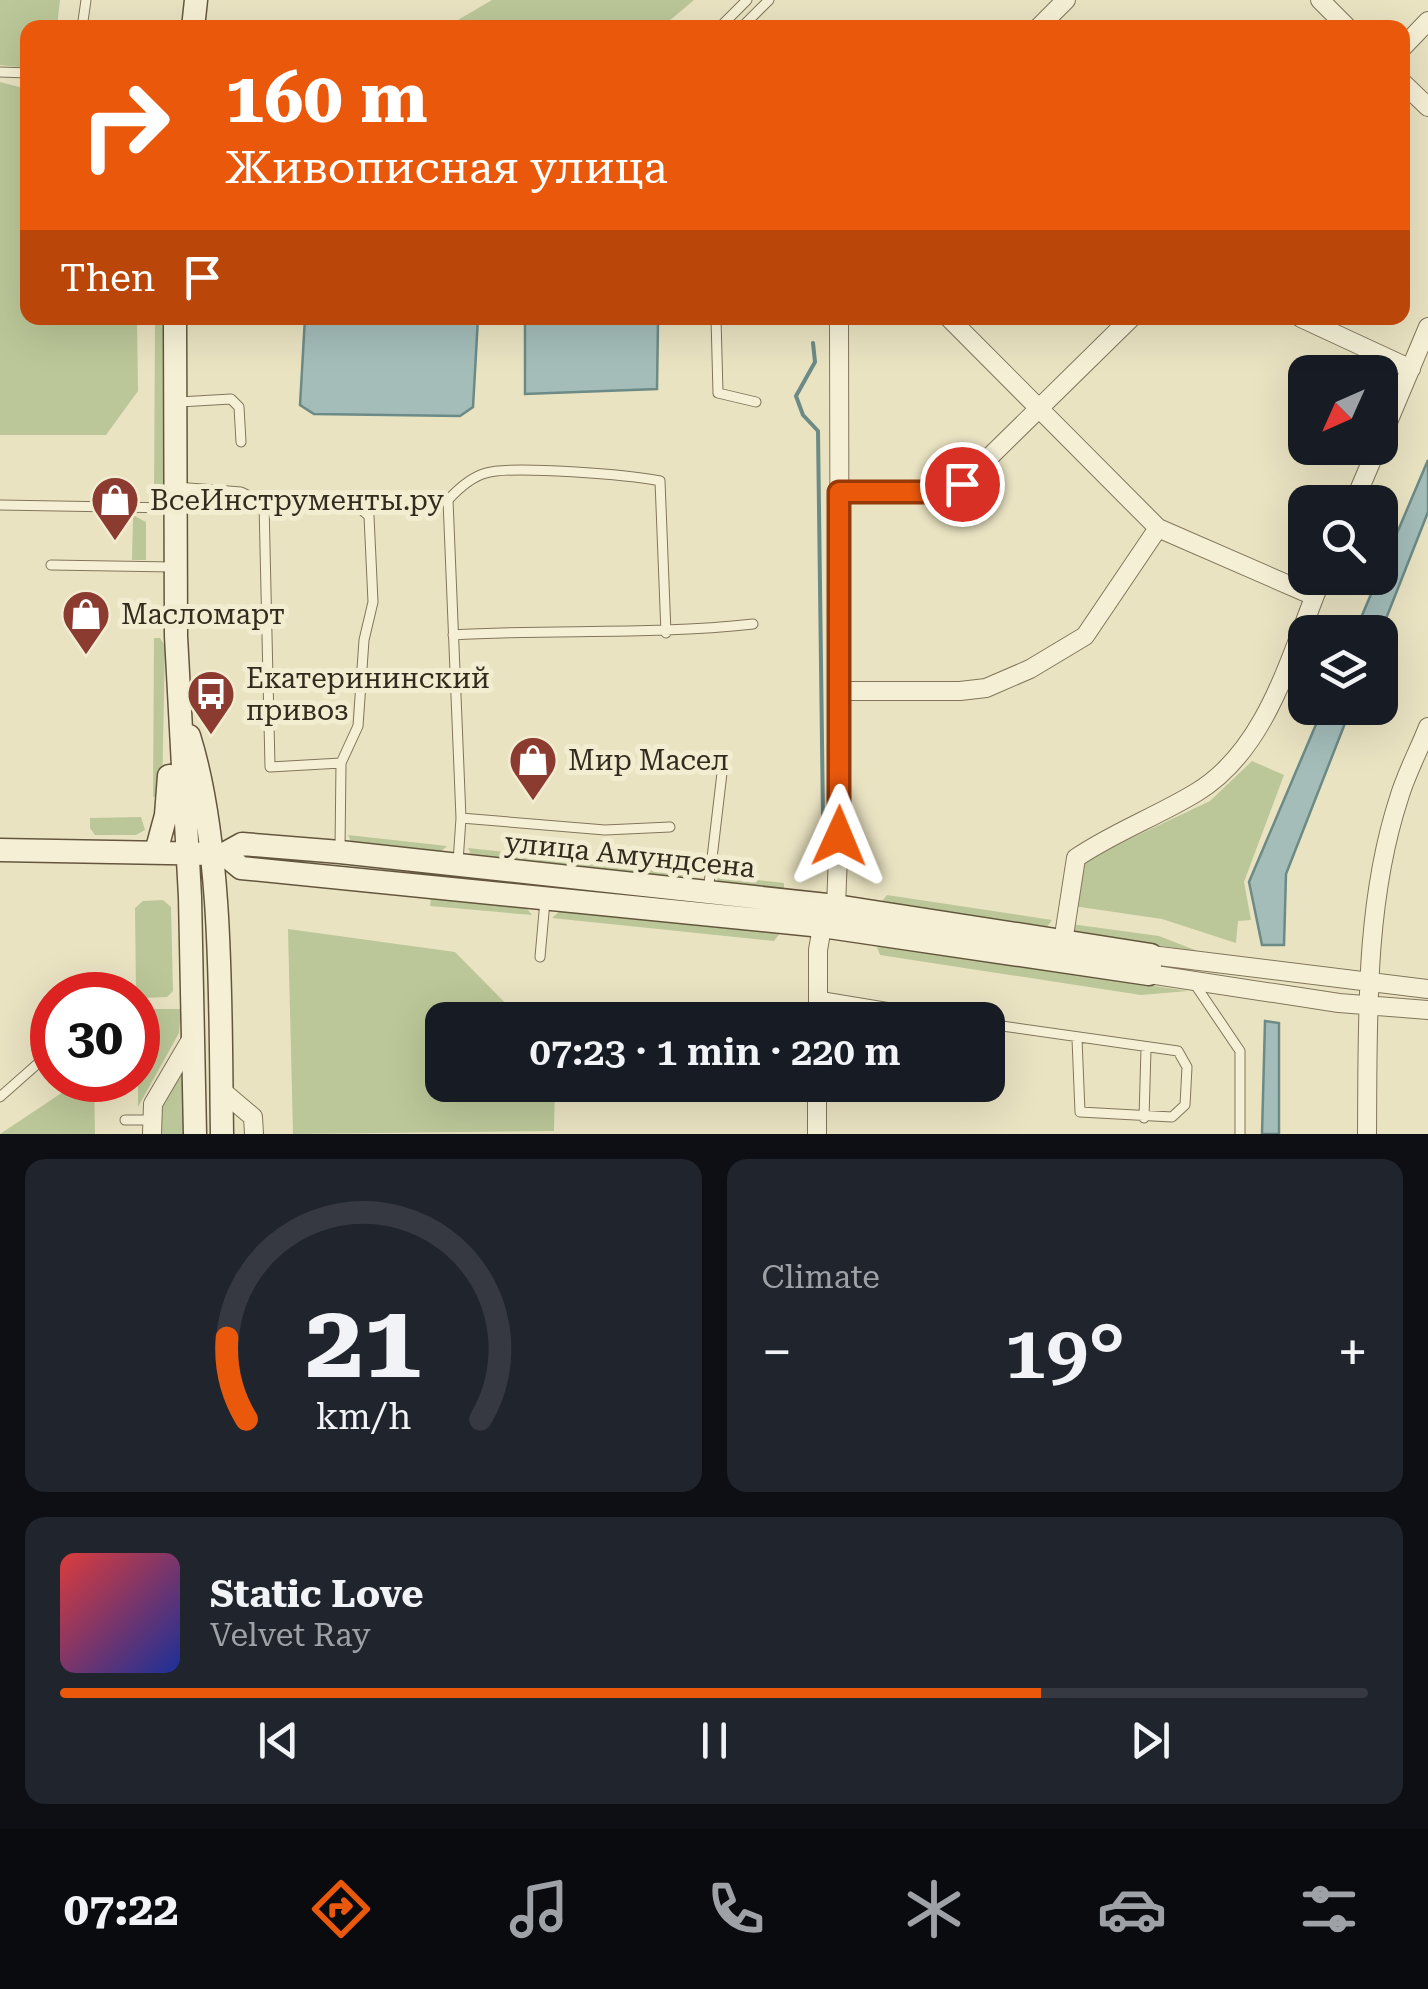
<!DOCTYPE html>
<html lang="en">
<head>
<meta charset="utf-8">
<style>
  :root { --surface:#171b24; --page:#20242c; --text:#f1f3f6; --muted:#9ea1a6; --line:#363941; --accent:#ea580c }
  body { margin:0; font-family:"Roboto Serif",serif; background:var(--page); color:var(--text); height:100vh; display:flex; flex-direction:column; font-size:38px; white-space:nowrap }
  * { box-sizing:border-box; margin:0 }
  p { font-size:32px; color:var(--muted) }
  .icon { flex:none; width:55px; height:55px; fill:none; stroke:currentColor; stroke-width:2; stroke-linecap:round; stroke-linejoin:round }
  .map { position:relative; height:1134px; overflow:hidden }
  .panel { display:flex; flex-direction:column; gap:25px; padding:25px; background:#0d0f14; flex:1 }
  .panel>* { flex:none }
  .top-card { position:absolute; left:20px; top:20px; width:1390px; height:305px; border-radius:20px; box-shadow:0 10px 40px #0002; background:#ea580c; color:#fff; overflow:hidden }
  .needle { width:65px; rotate:225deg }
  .fabs { position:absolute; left:1288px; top:355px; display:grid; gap:20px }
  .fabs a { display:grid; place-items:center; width:110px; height:110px; border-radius:20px; background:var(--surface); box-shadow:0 10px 40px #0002; font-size:50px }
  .speed { position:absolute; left:30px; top:972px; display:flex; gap:20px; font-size:50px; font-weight:700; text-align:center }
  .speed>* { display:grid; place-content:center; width:130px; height:130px; border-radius:50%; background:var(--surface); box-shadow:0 10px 40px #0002; line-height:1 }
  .speed .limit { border:15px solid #d22; background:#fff; color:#111 }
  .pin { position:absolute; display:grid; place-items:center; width:85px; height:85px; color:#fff; margin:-42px; border:5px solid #fff; border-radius:50%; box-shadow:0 2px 10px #0007 }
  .me { position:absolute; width:110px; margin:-55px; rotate:1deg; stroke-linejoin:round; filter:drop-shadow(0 0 8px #0008) }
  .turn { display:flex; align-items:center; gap:35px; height:210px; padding:0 40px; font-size:45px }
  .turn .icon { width:130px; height:130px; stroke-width:2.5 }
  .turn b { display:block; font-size:70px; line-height:85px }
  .then { display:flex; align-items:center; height:95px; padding:0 40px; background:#0003; gap:20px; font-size:38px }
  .big { font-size:75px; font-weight:600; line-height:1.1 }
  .panel .tile { flex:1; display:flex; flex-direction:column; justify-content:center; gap:15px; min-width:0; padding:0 35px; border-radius:20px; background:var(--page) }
  .panel .dial { align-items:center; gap:0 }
  .dial svg { height:260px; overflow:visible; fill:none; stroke:var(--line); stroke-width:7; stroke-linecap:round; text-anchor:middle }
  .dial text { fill:var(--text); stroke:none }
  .song { display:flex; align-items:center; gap:30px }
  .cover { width:120px; height:120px; border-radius:15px; background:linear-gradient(135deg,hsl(0 70% 55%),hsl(230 70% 35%)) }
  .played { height:10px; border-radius:5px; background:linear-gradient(90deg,var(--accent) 75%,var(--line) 75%) }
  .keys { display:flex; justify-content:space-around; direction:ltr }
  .heat { display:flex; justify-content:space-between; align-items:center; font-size:55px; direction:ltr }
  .panel .tiles { flex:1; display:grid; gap:25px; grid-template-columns:1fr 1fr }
  .tile:last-child { grid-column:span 2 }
  .trip { position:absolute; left:425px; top:1002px; width:580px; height:100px; border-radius:20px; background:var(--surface); box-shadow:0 10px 40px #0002; font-weight:600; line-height:100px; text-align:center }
  .tab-bar { display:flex; height:160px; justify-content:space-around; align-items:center; background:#090b0e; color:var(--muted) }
  .tab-bar .icon { width:70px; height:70px }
  .tab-bar .selected { color:var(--accent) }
  .tab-bar b { font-size:45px; color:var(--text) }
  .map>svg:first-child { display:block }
</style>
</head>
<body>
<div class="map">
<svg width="1428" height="1134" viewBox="0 0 1428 1134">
  <rect width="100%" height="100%" fill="#eae3c2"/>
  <path fill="#bbc798" d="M0 0H60L57 27 28 28 27 68 0 65Z
    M492 0H694L662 27H446Z
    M0 82 27 89 28 318H137L138 391 106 435H0Z
    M155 318H164V496L154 501Z
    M133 515 146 522V560H132Z
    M154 638H160L165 646 162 797H153Z
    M1252 761 1284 775 1244 882 1251 920 1238 921 1236 943 1162 919 1073 906 1083 861 1210 801Z
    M141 817 145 830 136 835H95L90 828V818Z
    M348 835 447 846 439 853 352 844Z
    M468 848 695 872 689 879 472 857Z
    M715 875 784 883V891L720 885Z
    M887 895 1052 920 1047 927 880 904Z
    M448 898 525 906 532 915 430 906 431 899Z
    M163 900 171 907 173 991 167 997 142 998 136 992 135 908 143 901Z
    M562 909 781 932 774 941 552 918Z
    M1071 924 1159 936 1200 952 1075 932Z
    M288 929 455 952 522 1020H442V1085H555L554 1131 293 1134Z
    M876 944 1188 991 1141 995 880 955Z
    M144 1009H181L179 1033 138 1107V1019Z
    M179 1076H183L185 1134H160L163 1102Z
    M81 1080H94L95 1134H0Z"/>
  <path fill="#a4bdb9" stroke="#6c8a86" stroke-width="2.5" d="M305 318H478L473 407 460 416 314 414 300 405Z
    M525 318 658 322 657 389 525 394Z
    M1428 460V512L1380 634 1355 632Z
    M1323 708H1351L1286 874 1284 945H1262L1249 882Z
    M1265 1021 1279 1023V1134H1262Z"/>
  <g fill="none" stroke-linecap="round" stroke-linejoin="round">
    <path stroke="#6c8a86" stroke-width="4" d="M813 343 815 362 796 396 803 415 818 431 823 818"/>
    <g stroke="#82755b" stroke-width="11">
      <path id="lane" d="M82 28 86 0
        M719 28 747 0
        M741 28 769 0
        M0 72 28 73
        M716 318 718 393 756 402
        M179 402 231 399 239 407 241 442
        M176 487 241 492 264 503 355 504 369 516 373 602 364 640 358 726 341 763 340 849
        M264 503 270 767 341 763
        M0 505 173 508
        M51 565 173 567
        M453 635C553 629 653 635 753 624
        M461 818 605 830 670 827
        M458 862 461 818 448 500C459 488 471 477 486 473 512 465 631 475 660 481L666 633
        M708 892 722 773
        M540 957 545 901
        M1194 983 1240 1051V1134
        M818 996 963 1020
        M988 1024 1178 1051 1187 1067 1185 1105 1172 1117 1080 1112 1077 1039
        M0 1097 52 1051
        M1144 1118 1146 1049
        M125 1120H152"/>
    </g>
    <g stroke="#82755b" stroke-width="20">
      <path id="street" d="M1320 0 1348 28
        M1038 28 1066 0
        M1402 48 1428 21
        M1402 82 1428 107
        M949 318 1158 528 1314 596
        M1301 318 1411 369
        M1380 441 1428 327
        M839 493H926L962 484 1131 318
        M1354 502 1377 448
        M838 691H960L986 688 1030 669 1085 636 1158 528
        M1063 942 1076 858C1114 832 1158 816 1197 792 1269 748 1291 651 1322 578
        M1151 955 1428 989
        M1149 974 1339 1003 1428 1010
        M818 1020V950L823 921 836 906 840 805 839 318
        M221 1090 253 1117 254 1134
        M152 1134 153 1104 193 1036
        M817 1134V1085
        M1367 1134C1368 1023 1364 905 1399 798 1406 774 1419 750 1428 727"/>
    </g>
    <g stroke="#64563e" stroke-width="25">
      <path id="secondary" d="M193 28 196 0
        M175 318 176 636 190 897 195 1134
        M189 736C224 848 220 1015 222 1134
        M0 850 224 854 242 844 340 852 836 906 1151 955 1149 974 822 926 241 868 224 854
        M156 852 166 815 169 776"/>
    </g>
    <use href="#lane" stroke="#f5f0d5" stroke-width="9"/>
    <use href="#street" stroke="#f5f0d5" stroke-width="18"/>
    <use href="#secondary" stroke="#f5f0d5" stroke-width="22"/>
  </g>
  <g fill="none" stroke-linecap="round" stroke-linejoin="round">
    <g stroke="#983908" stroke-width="25">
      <path id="route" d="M839 836V492H926L962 484"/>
    </g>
    <use href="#route" stroke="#ea580c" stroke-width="18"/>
  </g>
  <defs>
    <g id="shop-pin" transform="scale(2.5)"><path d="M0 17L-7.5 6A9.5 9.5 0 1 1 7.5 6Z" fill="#8c3b30" stroke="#f2ecd1"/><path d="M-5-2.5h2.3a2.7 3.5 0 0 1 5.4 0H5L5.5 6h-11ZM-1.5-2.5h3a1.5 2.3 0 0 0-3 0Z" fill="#fff"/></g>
    <g id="bus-pin" transform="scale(2.5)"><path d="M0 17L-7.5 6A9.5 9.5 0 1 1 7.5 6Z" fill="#8c3b30" stroke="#f2ecd1"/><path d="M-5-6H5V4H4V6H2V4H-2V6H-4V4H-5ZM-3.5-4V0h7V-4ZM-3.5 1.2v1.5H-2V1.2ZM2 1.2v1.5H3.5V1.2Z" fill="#fff"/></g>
  </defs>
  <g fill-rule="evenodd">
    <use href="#shop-pin" x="115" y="500"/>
    <use href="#shop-pin" x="86" y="614"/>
    <use href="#bus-pin" x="211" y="694"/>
    <use href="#shop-pin" x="533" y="760"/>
  </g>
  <g text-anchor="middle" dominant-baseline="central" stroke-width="10" stroke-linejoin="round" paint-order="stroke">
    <g font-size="28" fill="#332b1e" stroke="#f2ecd1" text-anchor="start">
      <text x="150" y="500">ВсеИнструменты.ру</text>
      <text x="121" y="614">Масломарт</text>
      <text x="246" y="678">Екатерининский<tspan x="246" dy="32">привоз</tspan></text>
      <text x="568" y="760">Мир Масел</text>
    </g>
    <g font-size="28" fill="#332b1e" stroke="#f2ecd1">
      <text transform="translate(630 855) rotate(6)">улица Амундсена</text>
    </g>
  </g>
</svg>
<div class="fabs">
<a><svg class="needle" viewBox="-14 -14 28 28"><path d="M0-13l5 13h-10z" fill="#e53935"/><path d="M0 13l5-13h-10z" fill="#9ea1a6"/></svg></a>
<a><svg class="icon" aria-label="search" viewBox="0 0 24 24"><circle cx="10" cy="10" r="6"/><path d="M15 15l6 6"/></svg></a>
<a><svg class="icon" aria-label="layers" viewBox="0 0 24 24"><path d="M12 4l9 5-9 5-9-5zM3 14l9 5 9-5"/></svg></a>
</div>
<div class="speed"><div class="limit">30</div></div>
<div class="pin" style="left:962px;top:484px;background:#d93025"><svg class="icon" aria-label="arrive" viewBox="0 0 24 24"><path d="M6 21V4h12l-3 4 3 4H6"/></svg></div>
<svg class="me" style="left:839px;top:836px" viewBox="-20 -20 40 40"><path d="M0-17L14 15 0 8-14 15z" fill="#ea580c" stroke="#fff" stroke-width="4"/></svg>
<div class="trip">07:23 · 1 min · 220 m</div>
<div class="top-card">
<div class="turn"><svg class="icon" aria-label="right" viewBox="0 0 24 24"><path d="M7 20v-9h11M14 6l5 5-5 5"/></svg><div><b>160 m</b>Живописная улица</div></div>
<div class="then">Then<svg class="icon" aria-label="arrive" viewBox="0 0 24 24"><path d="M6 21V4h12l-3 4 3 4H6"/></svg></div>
</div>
</div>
<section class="panel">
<div class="tiles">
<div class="tile dial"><svg viewBox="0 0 100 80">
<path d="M14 69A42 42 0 1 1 86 69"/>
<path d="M14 69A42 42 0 0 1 8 44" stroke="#ea580c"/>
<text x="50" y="56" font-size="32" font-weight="700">21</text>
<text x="50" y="72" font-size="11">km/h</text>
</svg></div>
<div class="tile"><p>Climate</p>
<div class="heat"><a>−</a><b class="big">19°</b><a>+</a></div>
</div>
<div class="tile">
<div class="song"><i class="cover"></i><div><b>Static Love</b><p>Velvet Ray</p></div></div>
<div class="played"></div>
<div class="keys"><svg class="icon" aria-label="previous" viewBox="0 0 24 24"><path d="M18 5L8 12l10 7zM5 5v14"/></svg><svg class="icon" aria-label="pause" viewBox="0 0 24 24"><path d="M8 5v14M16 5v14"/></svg><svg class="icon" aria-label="next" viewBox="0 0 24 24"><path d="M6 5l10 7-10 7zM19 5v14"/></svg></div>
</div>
</div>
</section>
<nav class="tab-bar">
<b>07:22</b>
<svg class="icon selected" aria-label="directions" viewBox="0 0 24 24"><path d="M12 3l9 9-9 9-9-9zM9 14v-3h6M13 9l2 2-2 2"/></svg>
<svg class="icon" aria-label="music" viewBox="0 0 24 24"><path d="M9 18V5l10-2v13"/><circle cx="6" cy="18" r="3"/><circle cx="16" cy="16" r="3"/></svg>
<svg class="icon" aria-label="phone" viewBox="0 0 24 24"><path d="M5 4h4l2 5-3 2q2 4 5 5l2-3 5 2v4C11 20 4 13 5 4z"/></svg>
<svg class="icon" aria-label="climate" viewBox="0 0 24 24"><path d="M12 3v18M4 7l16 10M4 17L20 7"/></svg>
<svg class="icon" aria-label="car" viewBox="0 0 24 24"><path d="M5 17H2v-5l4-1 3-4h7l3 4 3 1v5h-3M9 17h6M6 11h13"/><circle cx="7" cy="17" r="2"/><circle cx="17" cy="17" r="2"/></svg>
<svg class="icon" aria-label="filters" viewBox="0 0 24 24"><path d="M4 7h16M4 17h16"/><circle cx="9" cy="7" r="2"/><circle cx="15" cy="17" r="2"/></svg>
</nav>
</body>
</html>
